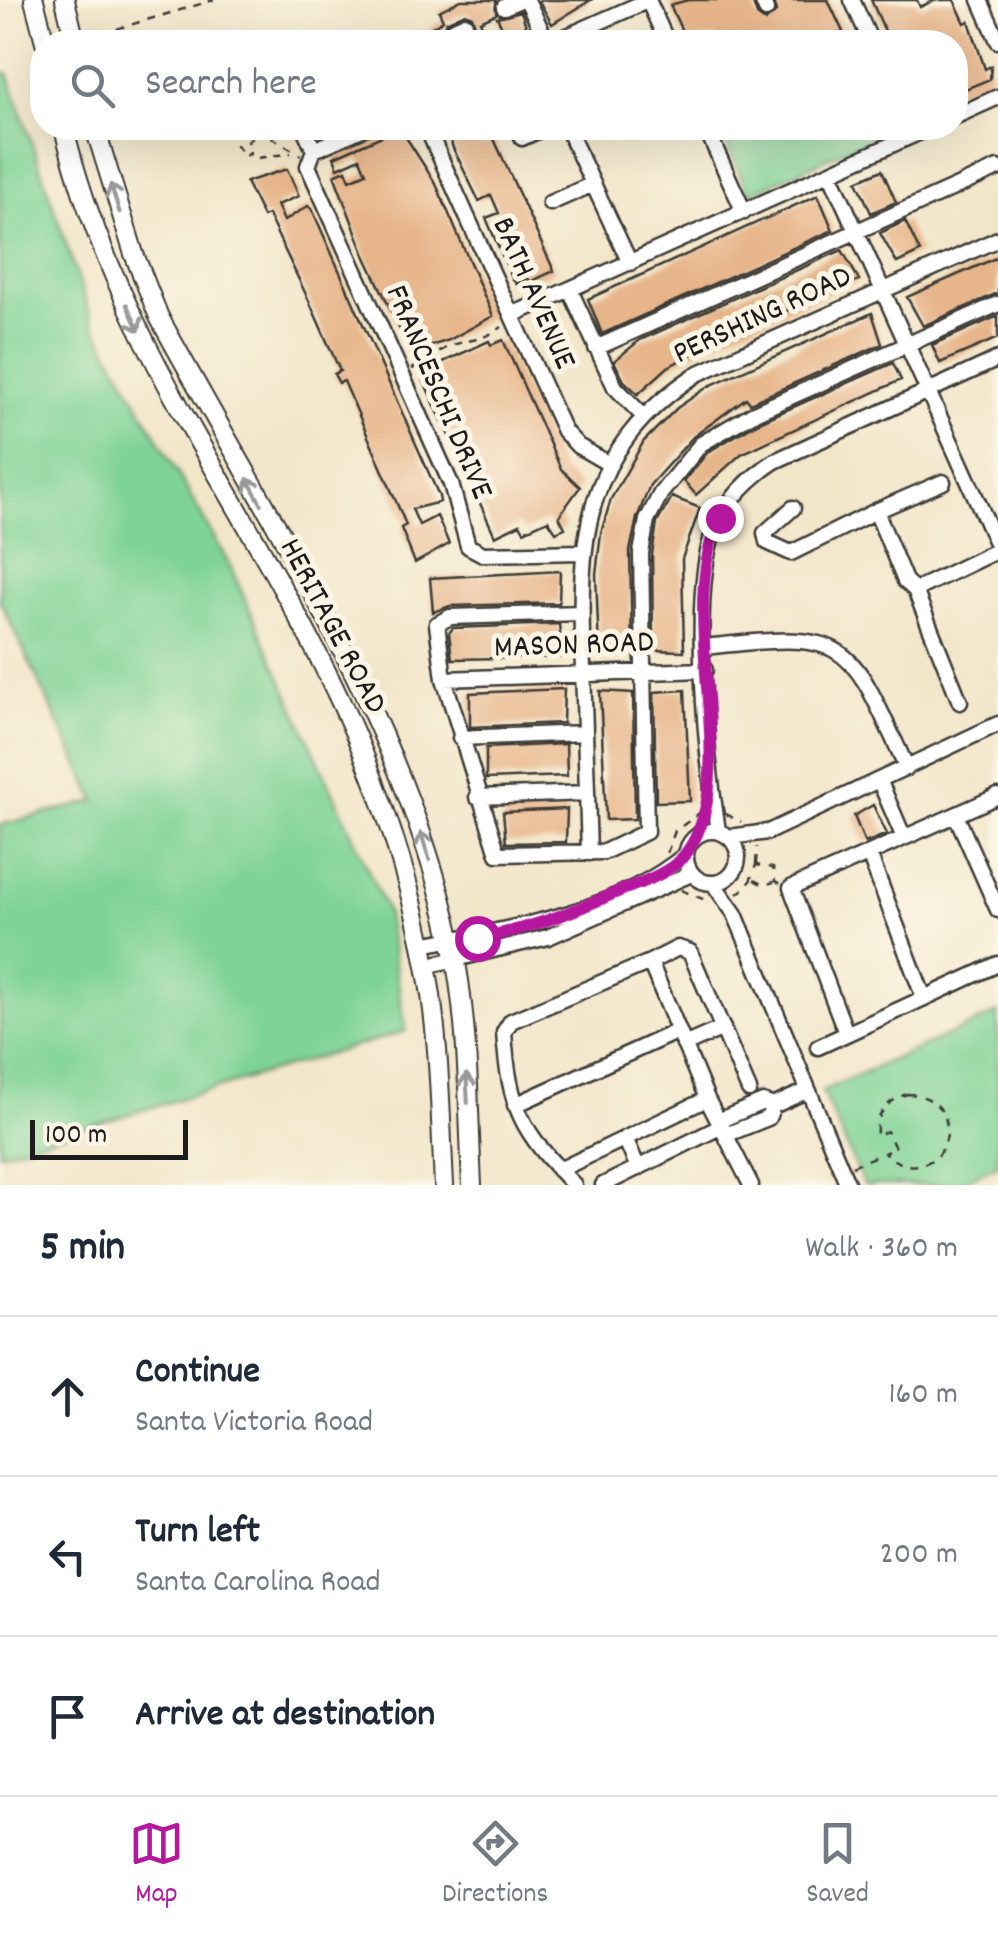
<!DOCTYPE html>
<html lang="en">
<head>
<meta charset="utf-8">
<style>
  :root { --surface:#fff; --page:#f2f2f3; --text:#1f2937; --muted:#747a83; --line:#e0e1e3; --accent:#b5179e }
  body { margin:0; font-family:Dekko,sans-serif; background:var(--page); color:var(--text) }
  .scale { position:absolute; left:30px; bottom:25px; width:158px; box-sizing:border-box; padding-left:10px; border:5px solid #1c1c1c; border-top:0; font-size:28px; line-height:35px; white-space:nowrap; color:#1c1c1c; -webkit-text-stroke:8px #fcf5e5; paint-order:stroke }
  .stop { position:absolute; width:30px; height:30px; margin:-22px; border:8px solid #b5179e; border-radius:50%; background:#fff }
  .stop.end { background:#b5179e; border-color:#fff; box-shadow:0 2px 10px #0008 }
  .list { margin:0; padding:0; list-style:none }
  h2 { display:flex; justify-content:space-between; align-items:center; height:130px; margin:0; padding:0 40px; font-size:42px }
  h2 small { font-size:32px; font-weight:400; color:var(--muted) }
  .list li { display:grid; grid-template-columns:65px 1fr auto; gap:30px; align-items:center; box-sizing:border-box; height:160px; padding:0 40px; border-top:2px solid var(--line) }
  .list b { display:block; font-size:38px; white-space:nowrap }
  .list p { margin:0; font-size:32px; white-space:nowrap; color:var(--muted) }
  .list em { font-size:32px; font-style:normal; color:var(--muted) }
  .icon { flex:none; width:55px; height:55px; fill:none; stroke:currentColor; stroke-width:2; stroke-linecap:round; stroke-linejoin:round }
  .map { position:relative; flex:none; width:998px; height:1185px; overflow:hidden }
  .search { position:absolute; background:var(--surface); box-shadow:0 10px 40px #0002; left:30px; right:30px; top:30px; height:110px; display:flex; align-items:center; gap:25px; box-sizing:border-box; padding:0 35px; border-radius:40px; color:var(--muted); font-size:38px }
  .sheet { height:610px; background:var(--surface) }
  nav { display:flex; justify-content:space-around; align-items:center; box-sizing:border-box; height:140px; border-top:2px solid var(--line); background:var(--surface); font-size:28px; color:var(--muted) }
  nav a { display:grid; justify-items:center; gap:5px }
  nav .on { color:var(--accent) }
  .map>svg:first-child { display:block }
</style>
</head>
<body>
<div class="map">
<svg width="998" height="1185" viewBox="0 0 998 1185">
  <rect width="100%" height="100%" fill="#fcf5e5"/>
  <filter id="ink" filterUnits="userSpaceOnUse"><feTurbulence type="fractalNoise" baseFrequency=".01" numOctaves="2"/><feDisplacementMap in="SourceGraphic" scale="20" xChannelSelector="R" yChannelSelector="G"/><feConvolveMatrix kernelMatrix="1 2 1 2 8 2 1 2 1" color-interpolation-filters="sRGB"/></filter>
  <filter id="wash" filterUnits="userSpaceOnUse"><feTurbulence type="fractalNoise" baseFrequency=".0048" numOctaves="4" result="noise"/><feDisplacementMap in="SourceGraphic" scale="40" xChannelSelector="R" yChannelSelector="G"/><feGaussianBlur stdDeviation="2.25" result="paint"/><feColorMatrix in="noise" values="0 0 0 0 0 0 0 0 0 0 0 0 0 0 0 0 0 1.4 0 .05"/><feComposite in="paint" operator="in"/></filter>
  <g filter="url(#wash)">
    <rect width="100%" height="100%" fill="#f2e6c9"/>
    <path fill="#7fd396" stroke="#4e7859" stroke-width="2.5" d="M 0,73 L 8,73 L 93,323 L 230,566 L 386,909 L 406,1031 L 0,1153 L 0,825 L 96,801 L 0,601 Z
      M 719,128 L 892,128 L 892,129 L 749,194 Z
      M 998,1013 L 998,1165 L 954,1185 L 864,1185 L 822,1091 Z"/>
    <g id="blocks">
      <path fill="#e7b58a" d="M 461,0 L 496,0 L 496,14 L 480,21 L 488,38 L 504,31 L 497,17 L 521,11 L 529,35 L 506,42 L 462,42 L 475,26 L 472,16 L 465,13 L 446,22 L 439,39 L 408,42 L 443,20 L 439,11 Z
        M 591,0 L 552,24 L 539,1 L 540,0 Z
        M 688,0 L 752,0 L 757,15 L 765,21 L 776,12 L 773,0 L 828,0 L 843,32 L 802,42 L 720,42 L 715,37 L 687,42 L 670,5 Z
        M 871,0 L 917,0 L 920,7 L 935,0 L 954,0 L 965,23 L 969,21 L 985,69 L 991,66 L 990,79 L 956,93 L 956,42 L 890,42 Z
        M 400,128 L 436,184 L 493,316 L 449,340 L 411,353 L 364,253 L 334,175 L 346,170 L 350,180 L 366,173 L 360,158 L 338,168 L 334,157 Z
        M 461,128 L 489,128 L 554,271 L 530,282 L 528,278 L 516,284 L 512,278 L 486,218 L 499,213 L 491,195 L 479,201 L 453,148 L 449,135 Z
        M 287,169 L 299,196 L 277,205 L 284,221 L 308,206 L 312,209 L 439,496 L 440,502 L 412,509 L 419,525 L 437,516 L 449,544 L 415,563 L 401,528 L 406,525 L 401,513 L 344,381 L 339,383 L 334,374 L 340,371 L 310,303 L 268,215 L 263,217 L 246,182 Z
        M 882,170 L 896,202 L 871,213 L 857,181 Z
        M 818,195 L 833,230 L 602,334 L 588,299 Z
        M 905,221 L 920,252 L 897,263 L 880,233 Z
        M 842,250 L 859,280 L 720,339 L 668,367 L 638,394 L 624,381 L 614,361 L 640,340 Z
        M 998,257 L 998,293 L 923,326 L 907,297 Z
        M 872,313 L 882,344 L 750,403 L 746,398 L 693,437 L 650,485 L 637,518 L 630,551 L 632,650 L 599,652 L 596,574 L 601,533 L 611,499 L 644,441 L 677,408 L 709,386 Z
        M 998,316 L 998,338 L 940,363 L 932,345 Z
        M 503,340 L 561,469 L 580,487 L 559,516 L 565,528 L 556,532 L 548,520 L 524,531 L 520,524 L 495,536 L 422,377 L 434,371 L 432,367 L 489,341 L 491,345 Z
        M 893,363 L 901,380 L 741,454 L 696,495 L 684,481 L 708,452 L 757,423 Z
        M 672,497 L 700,508 L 682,559 L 684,651 L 653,650 L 652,554 L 657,523 Z
        M 560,571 L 559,603 L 450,606 L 433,612 L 430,578 Z
        M 559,624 L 563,657 L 452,659 L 449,633 L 453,628 Z
        M 564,689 L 563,723 L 470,727 L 470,693 Z
        M 685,690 L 690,801 L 656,802 L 654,692 Z
        M 600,691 L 633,693 L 635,819 L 606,820 Z
        M 566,744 L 567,776 L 486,779 L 486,748 Z
        M 873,805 L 887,834 L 865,843 L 854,816 Z
        M 567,809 L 566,842 L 506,843 L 503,812 Z"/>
    </g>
  </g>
  <g filter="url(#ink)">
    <use href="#blocks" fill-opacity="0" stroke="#3c3a36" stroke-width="2.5"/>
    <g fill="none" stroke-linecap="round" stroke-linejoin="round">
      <defs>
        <path id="minor" d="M 527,0 L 547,42
          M 648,0 L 667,42
          M 762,0 L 766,10
          M 852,0 L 871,42
          M 980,0 L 998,41
          M 504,7 L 520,0
          M 451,42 L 454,29 L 465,24
          M 554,42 L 649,0
          M 956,116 L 998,97
          M 304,128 L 314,150
          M 364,128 L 314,150 L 308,166 L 451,484 L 468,546 L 483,554 L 582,552
          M 427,128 L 564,431 L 578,446 L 609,464
          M 567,128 L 630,263
          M 706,128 L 744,212
          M 522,138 L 544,128
          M 830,173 L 998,547
          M 550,203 L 593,184
          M 570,290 L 615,387 L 644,417
          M 512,315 L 929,128
          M 596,348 L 998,168
          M 943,482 L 876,511 L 905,581 L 915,590 L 960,702
          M 793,508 L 765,533 L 767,542 L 791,553 L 876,511
          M 915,590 L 998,550
          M 581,613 L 450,617 L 437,624 L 444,679 L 498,854 L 604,852 L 646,832 L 641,553 L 647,520 L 661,493 L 701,444 L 752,414 L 998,304
          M 705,647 C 853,630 847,639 907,768
          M 444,679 L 705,670
          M 460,738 L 585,733
          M 880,782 L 904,838
          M 477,797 L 587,793
          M 956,815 L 998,910
          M686 857a26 26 0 1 1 52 0a26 26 0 1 1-52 0Z
          M 718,831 C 707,763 689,589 715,528 C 728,499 749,478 775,461 L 998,359
          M 729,837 L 768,832 L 998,724
          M 589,853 C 587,792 585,730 583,669 C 578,542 580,451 697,374 L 998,239
          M 869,854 L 924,998
          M 713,883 L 735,914 L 848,1185
          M 421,945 C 508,929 614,914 685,855
          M 650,962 L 678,948 L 690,952 L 749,1090
          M 426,966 L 548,937 L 691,874
          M 846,1033 L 791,888 L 998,796
          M 684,1045 L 723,1028
          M 818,1047 L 998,964
          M 515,1105 L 678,1031
          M 773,1106 L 806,1091
          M 718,1121 L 763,1102 L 773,1106 L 768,1118 L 728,1134
          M 625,1138 L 638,1168
          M 559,1170 L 707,1099
          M 574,1185 C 521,1131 509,1108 504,1032 L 511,1021 L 650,962 L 707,1099 L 751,1185
          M 603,1185 L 722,1126"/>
        <path id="major" d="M 34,0 L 45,42
          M 65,0 L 75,42
          M 64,128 C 118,355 273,535 361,748 C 389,817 413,893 426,966 C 440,1037 440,1112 444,1185
          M 95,128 L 134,254 L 159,317 C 268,519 402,716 452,942 C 469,1020 468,1105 472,1185"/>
      </defs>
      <use href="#minor" stroke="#3c3a36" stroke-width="19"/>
      <use href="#major" stroke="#3c3a36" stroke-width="22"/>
      <path stroke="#3c3a36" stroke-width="2.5" stroke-dasharray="8 8" stroke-linecap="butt" d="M 108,32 L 124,42
        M 86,38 L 214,0
        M 180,42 L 188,42
        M 202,128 L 206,134 L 212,128
        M 237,128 L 236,145 L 244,156 L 250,154 L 248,141 L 259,130 L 301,155
        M 258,158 L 291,153
        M 412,369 C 426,364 435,353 448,347 C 470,338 481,342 502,327
        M 726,814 L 741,822
        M 667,853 L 675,831 L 701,812
        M 756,864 L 757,847
        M 754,880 L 764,885 L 774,882
        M 681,890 L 710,902
        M 737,894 L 749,884 L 756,865 L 773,868 L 775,881 L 781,884
        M 907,1094 C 942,1094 959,1127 938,1156 C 919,1170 902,1168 884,1153 L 895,1148 L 887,1131 L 877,1136 C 875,1114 887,1101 907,1094 Z
        M 852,1166 L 881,1154"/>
      <use href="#minor" stroke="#fff" stroke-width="14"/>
      <use href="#major" stroke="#fff" stroke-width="18"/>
    </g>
    <defs><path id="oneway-shaft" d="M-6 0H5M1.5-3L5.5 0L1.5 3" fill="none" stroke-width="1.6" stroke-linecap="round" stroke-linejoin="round" transform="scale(2.5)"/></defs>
    <g stroke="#999">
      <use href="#oneway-shaft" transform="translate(115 198) rotate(-108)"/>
      <use href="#oneway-shaft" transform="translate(133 318) rotate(65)"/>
      <use href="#oneway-shaft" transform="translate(254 491) rotate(-119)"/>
      <use href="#oneway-shaft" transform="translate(425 846) rotate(-108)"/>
      <use href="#oneway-shaft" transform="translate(467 1088) rotate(-93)"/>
    </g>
  </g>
  <g fill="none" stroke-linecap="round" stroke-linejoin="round" filter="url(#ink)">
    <path stroke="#b5179e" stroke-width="12" d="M 477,938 C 525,931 570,913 615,893 C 636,884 667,875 682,858 C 748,782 672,616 720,518"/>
  </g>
  <g text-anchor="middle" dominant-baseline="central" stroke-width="10" stroke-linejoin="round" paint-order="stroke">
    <g font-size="32" fill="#1c1c1c" stroke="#fcf5e5">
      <text transform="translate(532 294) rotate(66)">BATH AVENUE</text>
      <text transform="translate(763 317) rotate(-25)">PERSHING ROAD</text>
      <text transform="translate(437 393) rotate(67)">FRANCESCHI DRIVE</text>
      <text transform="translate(331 627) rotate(62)">HERITAGE ROAD</text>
      <text transform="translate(574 647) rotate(-2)">MASON ROAD</text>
    </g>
  </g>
</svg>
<div class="scale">100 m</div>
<div class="stop" style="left:477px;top:938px"></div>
<div class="stop end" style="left:720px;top:518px"></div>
<div class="search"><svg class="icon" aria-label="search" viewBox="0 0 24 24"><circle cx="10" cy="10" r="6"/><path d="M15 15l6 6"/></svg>Search here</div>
</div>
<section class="sheet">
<h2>5 min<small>Walk · 360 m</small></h2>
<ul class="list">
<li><svg class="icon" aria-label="ahead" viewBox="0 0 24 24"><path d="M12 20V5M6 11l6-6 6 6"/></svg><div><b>Continue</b><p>Santa Victoria Road</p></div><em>160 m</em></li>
<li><svg class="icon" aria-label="left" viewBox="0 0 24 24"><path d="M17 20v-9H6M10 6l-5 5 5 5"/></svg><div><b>Turn left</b><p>Santa Carolina Road</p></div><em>200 m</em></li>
<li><svg class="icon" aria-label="arrive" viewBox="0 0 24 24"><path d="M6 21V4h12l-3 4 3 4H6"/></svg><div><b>Arrive at destination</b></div></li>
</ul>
</section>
<nav>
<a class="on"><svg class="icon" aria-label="map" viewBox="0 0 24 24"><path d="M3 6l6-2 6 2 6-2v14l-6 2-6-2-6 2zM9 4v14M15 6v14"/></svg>Map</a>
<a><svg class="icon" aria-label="directions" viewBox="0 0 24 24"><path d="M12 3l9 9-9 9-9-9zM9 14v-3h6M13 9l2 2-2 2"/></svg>Directions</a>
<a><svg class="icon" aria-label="saved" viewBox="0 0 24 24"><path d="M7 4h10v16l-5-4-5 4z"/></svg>Saved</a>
</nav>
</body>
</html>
